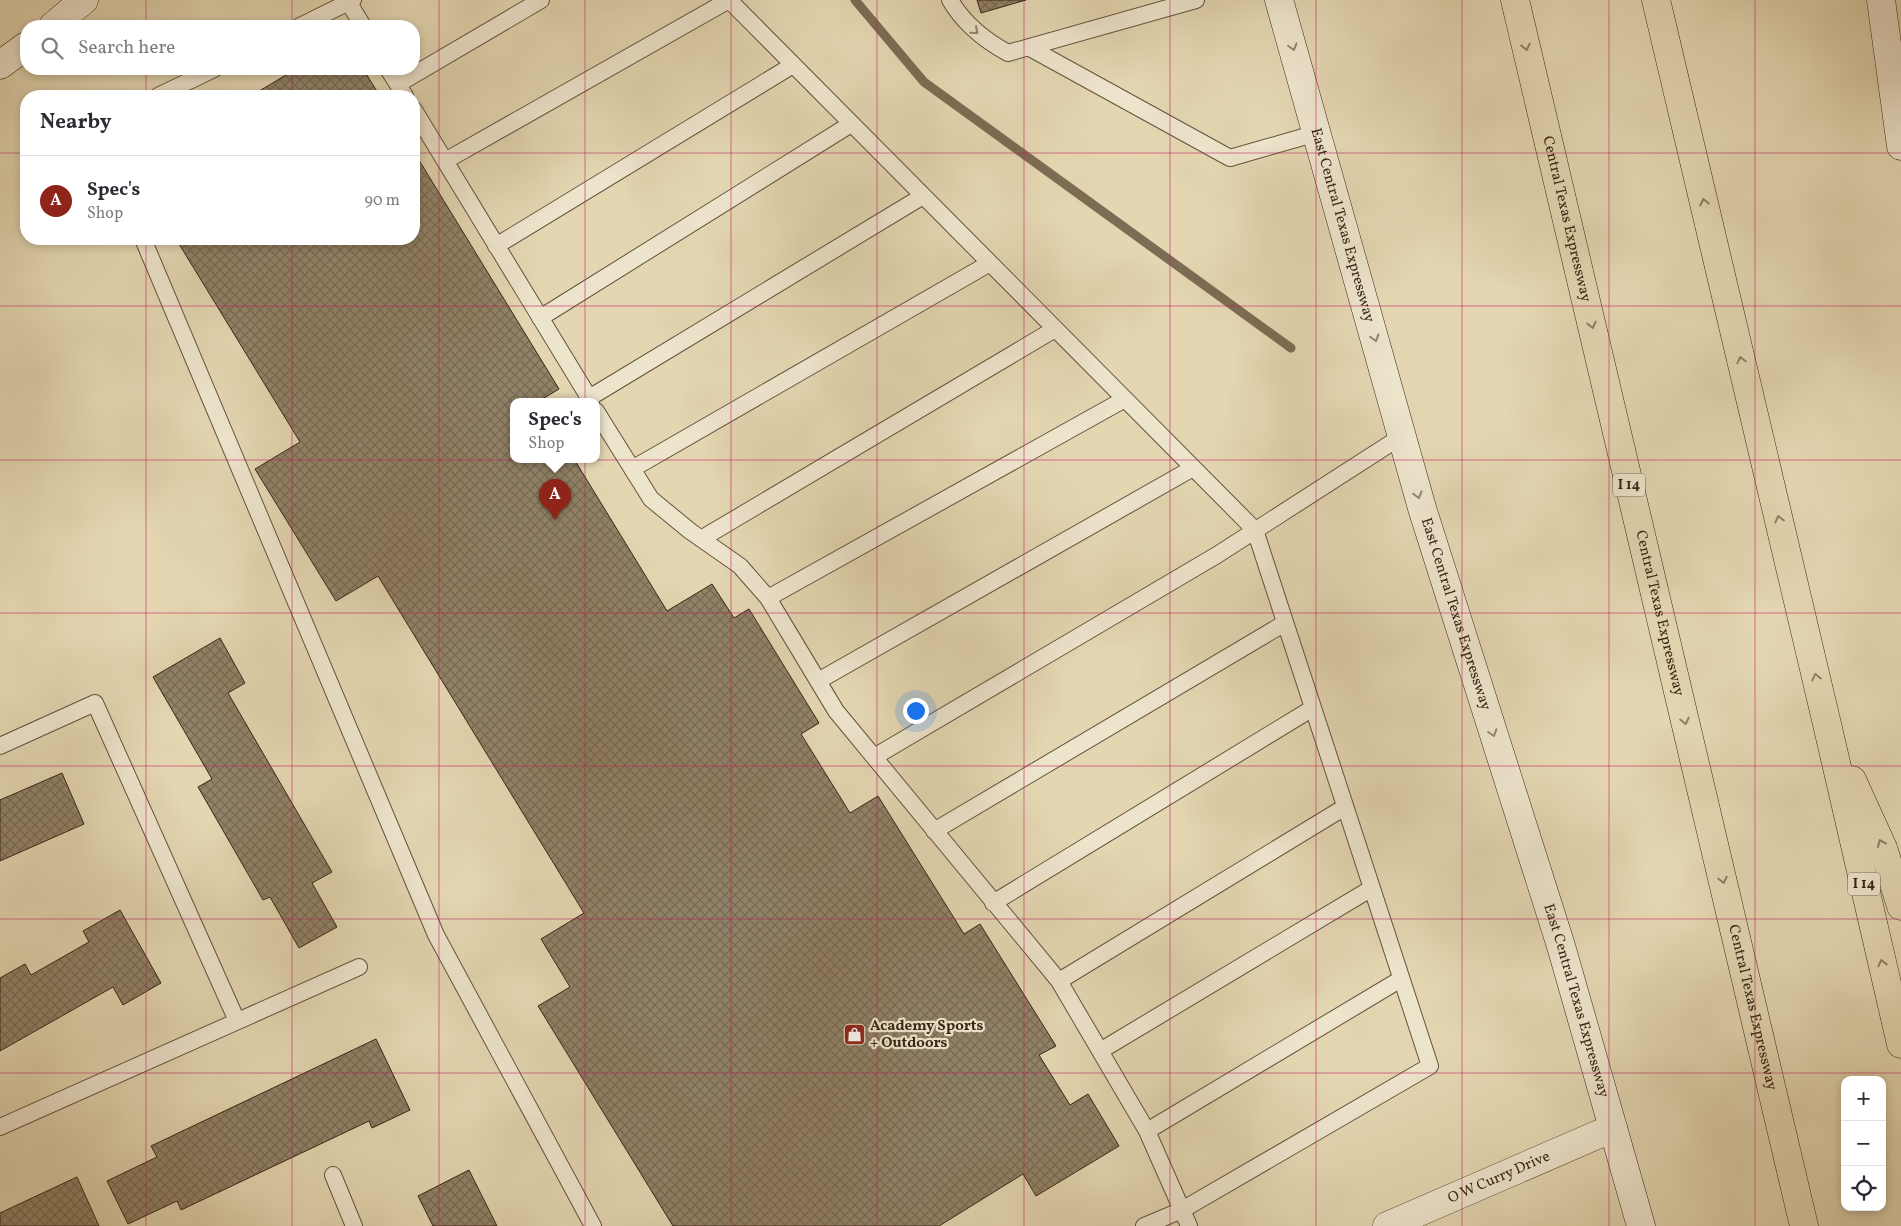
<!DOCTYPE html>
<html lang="en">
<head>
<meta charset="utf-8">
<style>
  :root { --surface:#fff; --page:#f2f2f3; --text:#2b2b33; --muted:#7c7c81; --line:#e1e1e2; --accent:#8f2418 }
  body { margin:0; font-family:Vollkorn,serif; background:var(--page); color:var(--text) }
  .controls { position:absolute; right:15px; bottom:15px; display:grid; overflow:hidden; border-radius:10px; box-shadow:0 2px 8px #0003 }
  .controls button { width:45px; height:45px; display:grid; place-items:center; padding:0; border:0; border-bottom:1px solid var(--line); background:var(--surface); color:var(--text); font:25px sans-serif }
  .you { position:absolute; left:915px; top:710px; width:18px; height:18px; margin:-12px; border:4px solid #fff; border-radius:50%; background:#1a73e8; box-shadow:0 0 0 8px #1a73e833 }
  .badge { display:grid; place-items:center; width:32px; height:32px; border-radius:50%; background:var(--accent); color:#fff; font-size:16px; font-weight:700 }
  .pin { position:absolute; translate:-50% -41px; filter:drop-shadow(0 1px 2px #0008) }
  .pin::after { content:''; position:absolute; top:26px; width:18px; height:15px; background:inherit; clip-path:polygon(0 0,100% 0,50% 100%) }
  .popup { position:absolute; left:510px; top:398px; width:90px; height:65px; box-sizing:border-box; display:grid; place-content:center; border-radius:10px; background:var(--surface); filter:drop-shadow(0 1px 4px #0005); font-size:16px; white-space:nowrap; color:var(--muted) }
  .popup b { font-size:19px; color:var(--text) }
  .popup::after { content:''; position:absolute; left:50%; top:100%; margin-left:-10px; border:10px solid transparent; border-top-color:var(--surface) }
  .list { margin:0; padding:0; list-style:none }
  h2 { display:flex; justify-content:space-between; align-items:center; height:65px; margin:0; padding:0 20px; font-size:21px }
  h2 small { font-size:16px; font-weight:400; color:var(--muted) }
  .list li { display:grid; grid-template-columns:32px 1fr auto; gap:15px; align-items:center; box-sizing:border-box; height:90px; padding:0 20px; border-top:1px solid var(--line) }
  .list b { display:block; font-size:19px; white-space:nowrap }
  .list p { margin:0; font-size:16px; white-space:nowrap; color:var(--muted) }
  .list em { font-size:16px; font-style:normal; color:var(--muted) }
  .icon { flex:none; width:28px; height:28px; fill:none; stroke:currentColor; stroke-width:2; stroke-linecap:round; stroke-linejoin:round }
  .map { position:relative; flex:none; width:1901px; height:1226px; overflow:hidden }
  .search { position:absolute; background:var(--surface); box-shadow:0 2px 8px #0003; left:20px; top:20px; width:400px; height:55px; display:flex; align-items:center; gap:12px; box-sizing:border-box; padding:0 18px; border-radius:20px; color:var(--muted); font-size:19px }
  .panel { position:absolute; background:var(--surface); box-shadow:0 2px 8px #0003; left:20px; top:90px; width:400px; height:155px; border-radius:20px }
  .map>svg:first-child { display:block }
</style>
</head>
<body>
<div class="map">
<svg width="1901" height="1226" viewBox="0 0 1901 1226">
  <defs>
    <pattern id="building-cross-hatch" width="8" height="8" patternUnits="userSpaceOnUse" patternTransform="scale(1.25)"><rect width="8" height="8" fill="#918267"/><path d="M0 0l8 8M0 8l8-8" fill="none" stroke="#776a54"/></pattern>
  </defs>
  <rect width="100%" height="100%" fill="#e3d6b1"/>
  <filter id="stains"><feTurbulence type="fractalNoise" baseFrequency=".004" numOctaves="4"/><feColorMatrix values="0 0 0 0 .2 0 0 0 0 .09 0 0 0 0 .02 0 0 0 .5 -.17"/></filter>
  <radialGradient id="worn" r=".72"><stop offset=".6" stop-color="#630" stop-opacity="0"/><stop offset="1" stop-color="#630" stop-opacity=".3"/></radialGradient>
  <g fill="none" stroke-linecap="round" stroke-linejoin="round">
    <path stroke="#7c6c53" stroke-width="9" d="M 855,0 L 924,82 L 1291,348"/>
  </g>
  <path fill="url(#building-cross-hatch)" stroke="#382616" d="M 977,0 L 1026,0 L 981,13 Z
    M 296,69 L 363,69 L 380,96 L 251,96 Z
    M 414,152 L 559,389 L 539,401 L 514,401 L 514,459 L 574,459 L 667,611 L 712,584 L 734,618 L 749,609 L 819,723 L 801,734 L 850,813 L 878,796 L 964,934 L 980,924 L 1056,1046 L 1039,1055 L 1070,1105 L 1088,1094 L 1119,1146 L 1036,1196 L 1023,1174 L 939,1226 L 673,1226 L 538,1006 L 570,987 L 541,939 L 584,913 L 378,576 L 336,601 L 255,469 L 300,442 L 176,239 L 414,239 Z
    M 220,638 L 245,683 L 228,693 L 332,872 L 312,883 L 337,927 L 299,948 L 270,897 L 263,900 L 198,787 L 212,779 L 153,677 Z
    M 62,773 L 84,824 L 0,861 L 0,800 Z
    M 120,910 L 161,983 L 123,1005 L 113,987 L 0,1051 L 0,978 L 25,964 L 31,975 L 89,942 L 83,931 Z
    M 376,1039 L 410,1110 L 372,1128 L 369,1121 L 181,1210 L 177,1201 L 128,1224 L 107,1181 L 157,1157 L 151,1146 Z
    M 469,1170 L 497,1226 L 433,1226 L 418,1196 Z
    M 77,1177 L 99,1226 L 0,1226 L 0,1213 Z"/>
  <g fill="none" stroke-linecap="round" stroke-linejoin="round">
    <defs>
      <path id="service" d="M 347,0 L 363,26
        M 729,0 L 1255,530 L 1430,1066 L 1182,1210 L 1144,1226
        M 950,0 C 964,24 984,40 1008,53 L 1196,0
        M 300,26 L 353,0
        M 1030,48 L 1230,158 L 1317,133
        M 388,69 L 405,96
        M 398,84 L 541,0
        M 158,96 L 214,69
        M 414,110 L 591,401
        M 445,161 L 729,0
        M 143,239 L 436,935 L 593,1226
        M 496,246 L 793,65
        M 540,318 L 851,124
        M 589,398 L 923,196
        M 596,411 L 651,499 L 690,531 L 740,566 L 768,598 L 836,711 L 1059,981 L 1147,1131 L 1189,1226
        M 632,469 L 990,263
        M 701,539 L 1055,329
        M 768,598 L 1125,399
        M 818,681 L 1193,468
        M 0,746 L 95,703 L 237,1021
        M 874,757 L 1217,555 L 1402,436
        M 934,831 L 1285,623
        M 993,903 L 1313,708
        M 1059,981 L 1345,807
        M 1100,1051 L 1372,888
        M 0,1127 L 359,967
        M 1147,1131 L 1401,979
        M 333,1175 L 354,1226"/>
      <g id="minor">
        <path id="s1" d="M 1387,1226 L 1613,1128"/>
      </g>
      <g id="secondary">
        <path id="s2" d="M 1279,0 L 1422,508 L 1561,946 L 1641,1226"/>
        <path d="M 1881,0 L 1901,146"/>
        <path d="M 53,26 L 84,0"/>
        <path d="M 0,65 L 26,46"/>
      </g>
      <g id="motorway">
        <path id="s3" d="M 1515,0 L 1804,1226"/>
        <path d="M 1656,0 L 1827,724 L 1901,1044"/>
        <path d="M 1852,780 L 1883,848 L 1901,906"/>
      </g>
    </defs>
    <use href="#service" stroke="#63523d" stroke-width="18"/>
    <use href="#minor" stroke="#63523d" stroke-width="29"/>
    <use href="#secondary" stroke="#382616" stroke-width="29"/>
    <use href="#motorway" stroke="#382616" stroke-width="29"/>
    <use href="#service" stroke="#ede4cc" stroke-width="16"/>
    <use href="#minor" stroke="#ede4cc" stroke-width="28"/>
    <use href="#secondary" stroke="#ede4cc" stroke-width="28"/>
    <use href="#motorway" stroke="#e3d6b1" stroke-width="28"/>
  </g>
  <defs><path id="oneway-chevron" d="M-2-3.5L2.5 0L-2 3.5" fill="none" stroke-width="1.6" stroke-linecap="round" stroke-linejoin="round" transform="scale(1.25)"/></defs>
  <g stroke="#928571">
    <use href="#oneway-chevron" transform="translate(975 31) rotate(41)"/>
    <use href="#oneway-chevron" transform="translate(1293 47) rotate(74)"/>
    <use href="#oneway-chevron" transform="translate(1375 338) rotate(74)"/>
    <use href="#oneway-chevron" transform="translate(1418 495) rotate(75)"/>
    <use href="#oneway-chevron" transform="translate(1493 733) rotate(72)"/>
  </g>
  <g stroke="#8e7e64">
    <use href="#oneway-chevron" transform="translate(1526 47) rotate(77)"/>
    <use href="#oneway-chevron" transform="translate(1704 202) rotate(-103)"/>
    <use href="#oneway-chevron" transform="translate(1592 325) rotate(77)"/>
    <use href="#oneway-chevron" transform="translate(1741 360) rotate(-103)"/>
    <use href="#oneway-chevron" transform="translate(1779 519) rotate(-103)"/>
    <use href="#oneway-chevron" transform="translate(1816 677) rotate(-103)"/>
    <use href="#oneway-chevron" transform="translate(1685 721) rotate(77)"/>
    <use href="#oneway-chevron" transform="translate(1881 843) rotate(-113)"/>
    <use href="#oneway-chevron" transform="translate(1723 880) rotate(77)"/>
    <use href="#oneway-chevron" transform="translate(1882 963) rotate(-103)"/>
  </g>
  <path fill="none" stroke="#c2185b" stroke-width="1" stroke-opacity="0.55" d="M 146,0 L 146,26M 292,0 L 292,26M 439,0 L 439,1226M 585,0 L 585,1226M 731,0 L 731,1226M 877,0 L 877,1226M 1024,0 L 1024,1226M 1170,0 L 1170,1226M 1316,0 L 1316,1226M 1462,0 L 1462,1226M 1609,0 L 1609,1226M 1755,0 L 1755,1226M 146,69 L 146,96M 292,69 L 292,96M 0,153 L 26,153M 414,153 L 1901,153M 146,239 L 146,1226M 292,239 L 292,1226M 0,306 L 1901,306M 0,460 L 1901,460M 0,613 L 1901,613M 0,766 L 1901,766M 0,919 L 1901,919M 0,1073 L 1901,1073"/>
  <defs>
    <symbol id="shop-square" viewBox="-11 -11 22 22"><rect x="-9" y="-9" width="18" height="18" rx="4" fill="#8f2418" stroke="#ede4cc"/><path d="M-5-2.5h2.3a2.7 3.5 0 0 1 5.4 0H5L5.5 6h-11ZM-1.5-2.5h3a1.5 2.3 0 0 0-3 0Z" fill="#fff"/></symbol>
  </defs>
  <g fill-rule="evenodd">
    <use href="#shop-square" x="842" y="1022" width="25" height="25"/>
  </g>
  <g text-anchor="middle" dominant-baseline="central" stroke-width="4.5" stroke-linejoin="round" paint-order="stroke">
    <g fill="#ede4cc" stroke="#6e5f4d" stroke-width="1">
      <rect x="1613" y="473.5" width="32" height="23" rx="4"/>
      <rect x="1848" y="872.5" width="32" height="23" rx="4"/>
    </g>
    <g font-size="14" font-weight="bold" fill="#382616">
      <text x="1629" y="485">I 14</text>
      <text x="1864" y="884">I 14</text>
    </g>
    <g font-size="15" fill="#382616" stroke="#ede4cc">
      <text stroke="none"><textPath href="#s3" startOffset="225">Central Texas Expressway</textPath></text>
      <text stroke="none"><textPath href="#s2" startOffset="234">East Central Texas Expressway</textPath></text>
      <text stroke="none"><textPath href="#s3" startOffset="630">Central Texas Expressway</textPath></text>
      <text stroke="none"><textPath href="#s2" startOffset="639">East Central Texas Expressway</textPath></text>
      <text stroke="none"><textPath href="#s2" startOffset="1044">East Central Texas Expressway</textPath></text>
      <text stroke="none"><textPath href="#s3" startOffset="1035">Central Texas Expressway</textPath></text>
      <text stroke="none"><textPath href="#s1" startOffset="122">O W Curry Drive</textPath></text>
    </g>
    <g font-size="15" font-weight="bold" fill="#382616" stroke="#ede4cc" text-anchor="start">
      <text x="870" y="1026">Academy Sports<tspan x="870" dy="17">+ Outdoors</tspan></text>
    </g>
  </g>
  <rect width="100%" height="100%" filter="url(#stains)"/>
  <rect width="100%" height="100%" fill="url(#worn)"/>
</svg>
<div class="controls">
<button>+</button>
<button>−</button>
<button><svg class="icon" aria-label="locate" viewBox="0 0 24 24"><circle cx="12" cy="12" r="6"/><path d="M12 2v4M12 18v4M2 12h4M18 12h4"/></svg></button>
</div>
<div class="you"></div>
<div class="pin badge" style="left:555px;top:520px">A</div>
<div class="popup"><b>Spec's</b>Shop</div>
<div class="search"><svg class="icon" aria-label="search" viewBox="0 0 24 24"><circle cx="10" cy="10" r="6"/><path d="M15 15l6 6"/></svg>Search here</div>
<section class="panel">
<h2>Nearby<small></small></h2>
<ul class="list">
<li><span class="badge">A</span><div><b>Spec's</b><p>Shop</p></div><em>90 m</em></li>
</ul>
</section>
</div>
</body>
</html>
